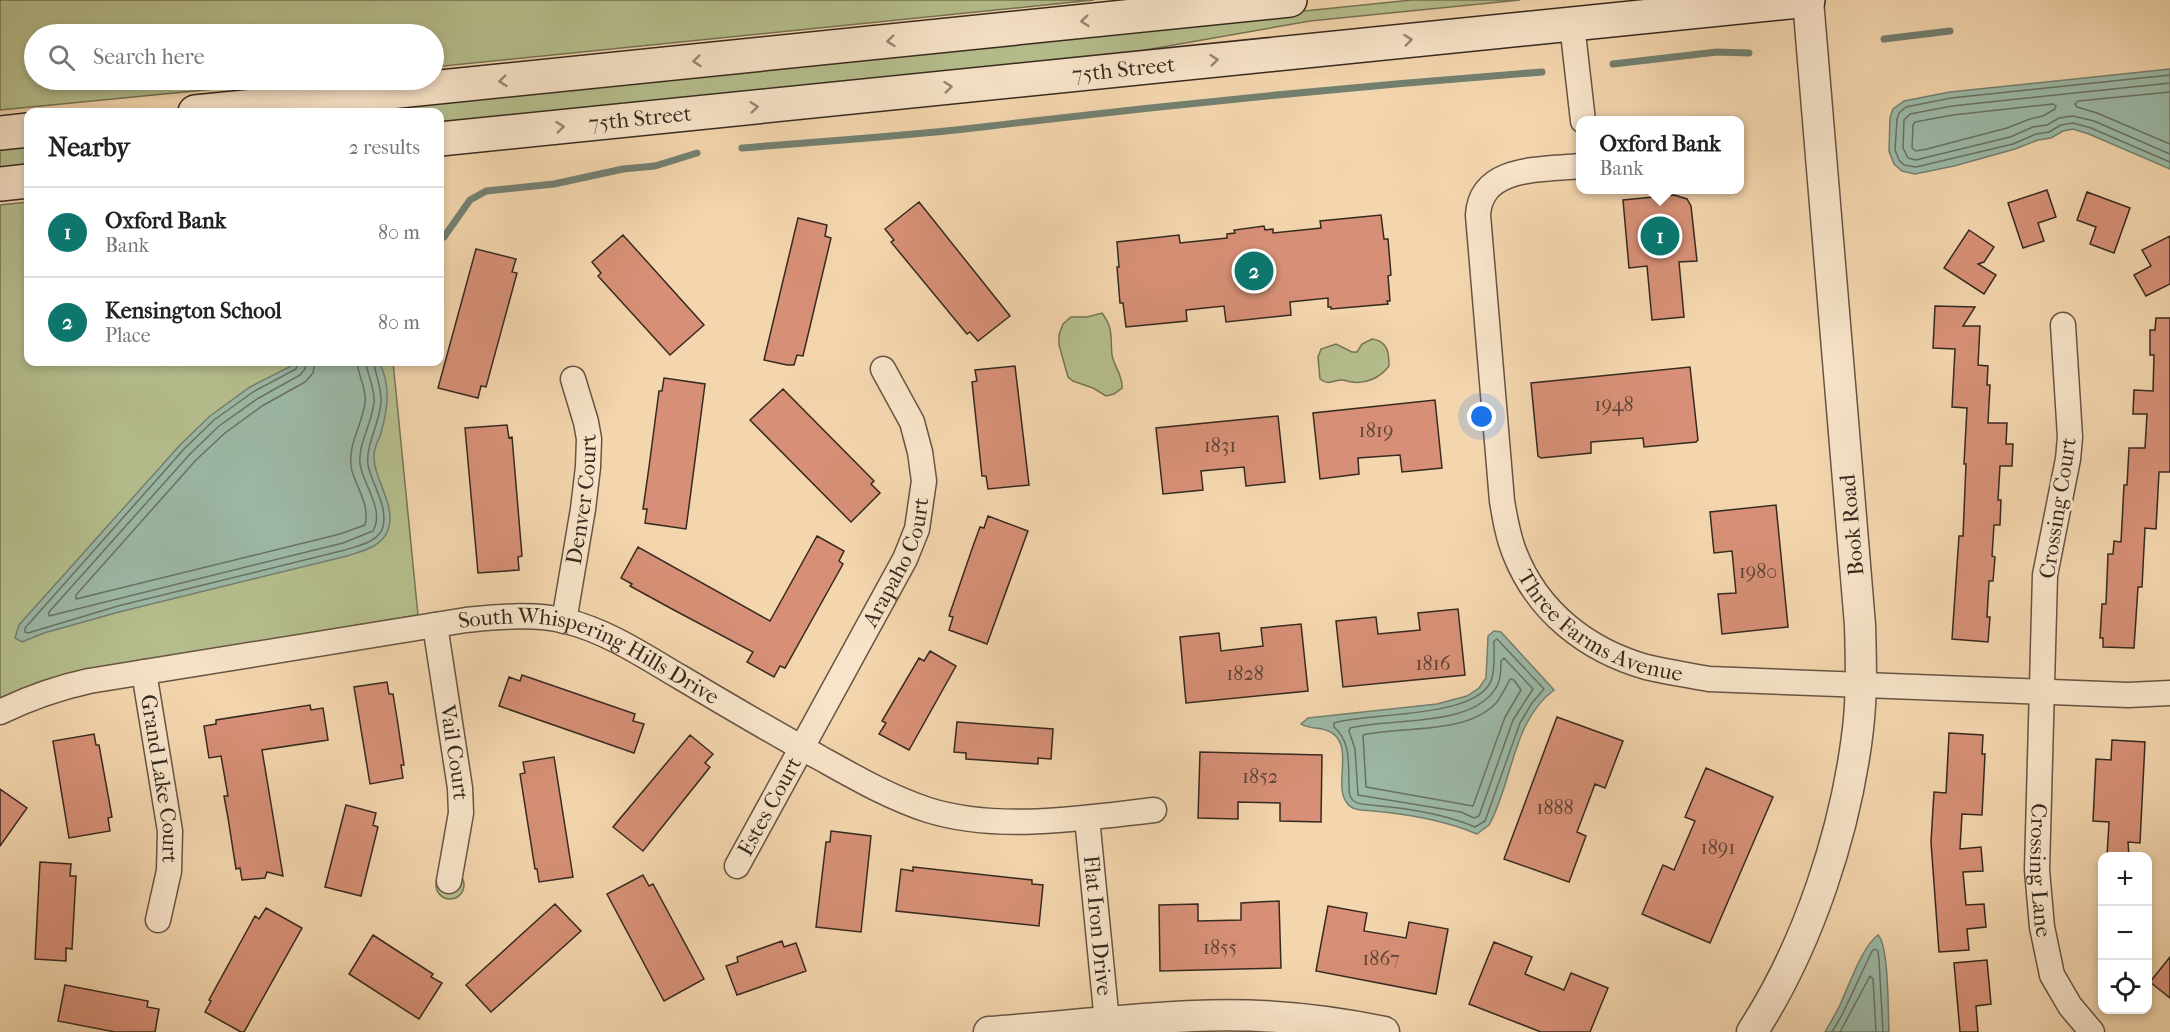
<!DOCTYPE html>
<html lang="en">
<head>
<meta charset="utf-8">
<style>
  :root { --surface:#fff; --page:#f6f6f6; --text:#222; --muted:#767676; --line:#e0e0e0; --accent:#0f766e }
  body { margin:0; font-family:"IM FELL French Canon",serif; background:var(--page); color:var(--text) }
  .controls { position:absolute; right:18px; bottom:18px; display:grid; overflow:hidden; border-radius:12px; box-shadow:0 3px 9px #0003 }
  .controls button { width:54px; height:54px; display:grid; place-items:center; padding:0; border:0; border-bottom:2px solid var(--line); background:var(--surface); color:var(--text); font:30px sans-serif }
  .you { position:absolute; left:1482px; top:417px; width:21px; height:21px; margin:-15px; border:4px solid #fff; border-radius:50%; background:#1a73e8; box-shadow:0 0 0 9px #1a73e833 }
  .badge { display:grid; place-items:center; width:39px; height:39px; border-radius:50%; background:var(--accent); color:#fff; font-size:20px; font-weight:700 }
  .pin { position:absolute; translate:-50% -50%; border:3px solid #fff; box-shadow:0 2px 6px #0006 }
  .popup { position:absolute; left:1576px; top:116px; width:168px; height:78px; box-sizing:border-box; display:grid; place-content:center; border-radius:12px; background:var(--surface); filter:drop-shadow(0 2px 4px #0005); font-size:20px; white-space:nowrap; color:var(--muted) }
  .popup b { font-size:22px; color:var(--text) }
  .popup::after { content:''; position:absolute; left:50%; top:100%; margin-left:-12px; border:12px solid transparent; border-top-color:var(--surface) }
  .list { margin:0; padding:0; list-style:none }
  h2 { display:flex; justify-content:space-between; align-items:center; height:78px; margin:0; padding:0 24px; font-size:26px }
  h2 small { font-size:20px; font-weight:400; color:var(--muted) }
  .list li { display:grid; grid-template-columns:39px 1fr auto; gap:18px; align-items:center; box-sizing:border-box; height:90px; padding:0 24px; border-top:2px solid var(--line) }
  .list b { display:block; font-size:22px; white-space:nowrap }
  .list p { margin:0; font-size:20px; white-space:nowrap; color:var(--muted) }
  .list em { font-size:20px; font-style:normal; color:var(--muted) }
  .icon { flex:none; width:33px; height:33px; fill:none; stroke:currentColor; stroke-width:2; stroke-linecap:round; stroke-linejoin:round }
  .map { position:relative; flex:none; width:2170px; height:1032px; overflow:hidden }
  .search { position:absolute; background:var(--surface); box-shadow:0 3px 9px #0003; left:24px; top:24px; width:420px; height:66px; display:flex; align-items:center; gap:15px; box-sizing:border-box; padding:0 21px; border-radius:33px; color:var(--muted); font-size:22px }
  .panel { position:absolute; background:var(--surface); box-shadow:0 3px 9px #0003; left:24px; top:108px; width:420px; height:258px; border-radius:12px }
  .map>svg:first-child { display:block }
</style>
</head>
<body>
<div class="map">
<svg width="2170" height="1032" viewBox="0 0 2170 1032">
  <rect width="100%" height="100%" fill="#f4d6ae"/>
  <filter id="stains"><feTurbulence type="fractalNoise" baseFrequency=".00333" numOctaves="4"/><feColorMatrix values="0 0 0 0 .2 0 0 0 0 .09 0 0 0 0 .02 0 0 0 .5 -.17"/></filter>
  <radialGradient id="worn" r=".72"><stop offset=".6" stop-color="#630" stop-opacity="0"/><stop offset="1" stop-color="#630" stop-opacity=".3"/></radialGradient>
  <path fill="#b6bf8e" stroke="#767456" stroke-width="1.5" d="M 0,0 L 1094,0 L 434,67 L 434,34 L 34,34 L 34,80 L 307,80 L 0,110 Z
    M 1412,0 L 1520,0 L 1310,21 L 1094,59 L 440,127 L 440,112 L 315,112 Z
    M 28,142 L 28,169 L 0,172 L 0,145 Z
    M 28,202 L 28,362 L 393,362 L 418,615 L 80,671 L 40,682 L 0,700 L 0,205 Z
    M 1102,313 C 1114,329 1110,337 1112,355 C 1114,367 1123,375 1122,388 L 1114,394 L 1106,396 L 1093,388 L 1073,381 L 1068,377 L 1059,345 L 1059,335 L 1063,324 L 1071,317 L 1087,317 Z
    M 1372,339 C 1388,341 1389,353 1389,366 C 1380,378 1366,384 1352,382 C 1348,382 1346,380 1342,380 C 1333,380 1329,386 1320,379 L 1318,357 L 1321,349 L 1336,344 L 1352,352 L 1357,352 L 1362,344 Z
    M436 885a14 14 0 1 1 28 0a14 14 0 1 1-28 0Z"/>
  <path fill="#9cb9a7" stroke="#738071" stroke-width="1.5" d="M 2170,69 L 2170,169 L 2089,134 L 2073,129 L 2063,131 L 2051,138 L 2038,140 L 2015,149 L 1954,166 L 1915,174 L 1902,171 L 1894,164 L 1889,151 L 1890,118 L 1893,109 L 1904,101 L 1950,92 Z
    M 299,362 L 379,362 C 391,385 388,408 381,433 C 379,440 374,447 374,455 C 373,480 397,504 388,530 C 382,547 362,551 347,556 L 119,612 L 44,633 L 22,642 L 15,638 L 19,625 L 180,445 L 210,416 L 250,387 Z
    M 1494,631 L 1501,632 L 1554,690 C 1512,721 1513,782 1489,825 L 1477,834 C 1444,820 1408,814 1373,811 C 1364,810 1352,811 1347,803 C 1333,786 1354,747 1332,733 C 1322,726 1310,730 1301,724 L 1308,718 L 1437,704 L 1467,696 L 1479,688 L 1486,678 L 1488,636 Z
    M 1878,935 C 1889,945 1888,1014 1889,1032 L 1825,1032 C 1829,1025 1833,1018 1837,1011 C 1847,992 1861,947 1878,935 Z"/>
  <g fill="none" stroke-linecap="round" stroke-linejoin="round">
    <path stroke="#697263" stroke-width="1.5" d="M 2170,75 L 1951,98 L 1906,107 L 1899,113 L 1897,119 L 1895,150 L 1899,160 L 1904,165 L 1916,167 L 2013,144 L 2036,134 L 2049,132 L 2061,125 L 2073,123 L 2091,128 L 2170,162
      M 2170,83 L 1952,106 L 1910,114 L 1904,120 L 1903,148 L 1908,158 L 1916,160 L 1928,157 L 2010,137 L 2033,127 L 2047,125 L 2059,118 L 2073,116 L 2094,121 L 2170,154
      M 2170,92 L 2078,101 L 2075,104 L 2077,107 L 2097,113 L 2170,144
      M 2053,104 L 2056,106 L 2055,109 L 2043,116 L 2030,119 L 2007,128 L 1927,149 L 1916,151 L 1912,148 L 1913,125 L 1915,122 L 1953,115 Z
      M 298,362 L 296,369 L 253,392 L 214,420 L 184,449 L 25,628 L 25,632 L 28,633 L 118,606 L 345,550 C 357,546 379,542 383,527 C 388,505 372,485 368,465 C 365,446 380,423 381,402 C 382,387 375,375 374,362
      M 306,362 L 305,369 L 300,375 L 257,399 L 219,426 L 190,454 L 49,612 L 49,616 L 343,543 L 373,531 C 385,509 363,485 360,464 C 358,443 372,424 374,402 C 375,387 367,375 366,362
      M 315,362 L 313,373 L 305,382 L 262,406 L 225,433 L 196,460 L 76,595 L 76,599 L 340,534 L 365,525 C 370,506 357,488 352,471 C 346,447 362,426 365,403 C 367,388 358,376 357,362
      M 1497,639 L 1544,689 L 1532,703 L 1520,723 L 1485,821 L 1475,827 C 1443,813 1405,808 1371,805 C 1363,804 1354,805 1350,796 C 1349,792 1349,787 1349,783 C 1348,762 1351,742 1334,727 L 1334,723 C 1369,712 1481,719 1492,678 C 1495,667 1494,653 1494,641 Z
      M 1504,658 L 1533,689 L 1513,720 L 1479,816 L 1474,818 L 1461,812 L 1358,795 L 1355,749 L 1349,731 L 1350,728 C 1391,717 1477,729 1498,684 C 1501,677 1501,668 1501,661 Z
      M 1510,679 L 1514,680 L 1521,690 L 1505,717 L 1473,806 L 1366,787 L 1363,735 C 1402,726 1466,735 1496,703 C 1502,696 1506,687 1510,679 Z
      M 1832,1032 L 1842,1015 L 1872,951 L 1875,949 L 1878,951 L 1879,960 L 1883,1032
      M 1840,1032 L 1870,976 L 1873,979 L 1876,1032"/>
    <path stroke="#738071" stroke-width="7" d="M 1884,39 L 1950,31
      M 1613,64 L 1717,52 L 1749,53
      M 742,148 C 825,141 909,136 991,126 C 1174,104 1358,86 1542,72
      M 444,237 L 470,200 L 486,191 L 554,184 L 623,169 L 655,166 L 697,153"/>
  </g>
  <path fill="#d79077" stroke="#362a1f" stroke-width="1.5" d="M 2047,190 L 2056,217 L 2038,223 L 2044,241 L 2023,248 L 2008,203 Z
    M 2087,192 L 2130,208 L 2114,253 L 2090,244 L 2096,227 L 2077,220 Z
    M 1674,195 L 1687,199 L 1691,206 L 1697,261 L 1679,262 L 1684,317 L 1652,320 L 1647,266 L 1629,268 L 1623,200 Z
    M 919,202 L 1010,316 L 978,341 L 970,332 L 967,334 L 891,242 L 894,240 L 885,229 Z
    M 1381,215 L 1384,239 L 1388,239 L 1391,275 L 1388,276 L 1390,301 L 1387,301 L 1388,304 L 1331,309 L 1331,307 L 1328,307 L 1328,298 L 1290,302 L 1291,315 L 1226,322 L 1224,306 L 1186,310 L 1187,321 L 1126,327 L 1123,303 L 1120,303 L 1117,267 L 1119,267 L 1117,242 L 1179,235 L 1180,243 L 1227,238 L 1227,234 L 1235,233 L 1234,230 L 1264,226 L 1265,230 L 1273,229 L 1273,233 L 1321,228 L 1320,221 Z
    M 798,218 L 827,225 L 825,236 L 831,238 L 803,356 L 797,355 L 794,365 L 787,365 L 764,360 Z
    M 1969,230 L 1994,247 L 1984,262 L 1978,264 L 1996,275 L 1984,294 L 1944,268 Z
    M 623,235 L 704,325 L 670,355 L 598,276 L 601,273 L 592,262 Z
    M 2170,236 L 2170,284 L 2146,296 L 2134,275 L 2151,266 L 2142,250 Z
    M 476,249 L 516,259 L 512,272 L 517,273 L 486,387 L 481,386 L 478,398 L 438,388 Z
    M 1935,306 L 1975,307 L 1963,326 L 1980,326 L 1978,365 L 1988,366 L 1987,385 L 1990,385 L 1988,423 L 2007,423 L 2006,444 L 2013,444 L 2012,466 L 2000,466 L 1998,500 L 2001,500 L 2000,525 L 1994,525 L 1992,556 L 1995,557 L 1993,581 L 1989,581 L 1987,617 L 1990,617 L 1988,642 L 1952,639 L 1959,536 L 1963,536 L 1966,464 L 1964,464 L 1967,408 L 1952,407 L 1955,349 L 1933,348 Z
    M 2156,318 L 2170,318 L 2170,472 L 2159,472 L 2156,529 L 2145,528 L 2142,587 L 2138,587 L 2134,648 L 2103,647 L 2103,638 L 2100,638 L 2102,604 L 2106,604 L 2108,554 L 2113,554 L 2114,541 L 2121,542 L 2124,485 L 2127,485 L 2129,448 L 2145,448 L 2147,414 L 2133,414 L 2134,390 L 2153,391 L 2154,355 L 2150,355 L 2150,330 L 2155,330 Z
    M 1015,366 L 1029,485 L 988,489 L 986,476 L 982,476 L 972,382 L 977,381 L 975,370 Z
    M 1690,367 L 1698,440 L 1696,442 L 1644,447 L 1643,438 L 1591,442 L 1591,453 L 1541,458 L 1538,456 L 1531,383 Z
    M 664,378 L 705,384 L 686,529 L 645,523 L 647,509 L 643,509 L 649,467 L 659,391 L 662,391 Z
    M 783,389 L 874,481 L 871,484 L 880,493 L 851,522 L 750,420 Z
    M 1435,400 L 1442,468 L 1402,472 L 1400,455 L 1358,458 L 1359,474 L 1320,479 L 1313,413 Z
    M 1278,416 L 1285,482 L 1246,486 L 1244,467 L 1201,471 L 1203,490 L 1163,494 L 1156,428 Z
    M 507,425 L 509,438 L 512,437 L 522,556 L 518,557 L 519,570 L 478,573 L 465,428 Z
    M 1776,505 L 1788,627 L 1722,634 L 1718,594 L 1736,593 L 1732,551 L 1714,553 L 1710,512 Z
    M 988,516 L 1028,531 L 987,644 L 949,630 L 953,617 L 949,616 L 972,549 L 980,527 L 984,528 Z
    M 817,536 L 844,551 L 839,561 L 843,564 L 785,668 L 780,666 L 774,677 L 747,662 L 753,652 L 672,609 L 630,586 L 632,584 L 621,578 L 638,547 L 770,621 Z
    M 1458,609 L 1465,675 L 1343,687 L 1336,621 L 1376,617 L 1378,634 L 1420,630 L 1418,613 Z
    M 1301,624 L 1308,691 L 1186,703 L 1180,637 L 1219,633 L 1221,651 L 1263,646 L 1261,628 Z
    M 930,651 L 956,666 L 909,750 L 879,734 L 886,723 L 882,721 L 919,658 L 924,661 Z
    M 522,675 L 635,714 L 633,721 L 644,724 L 634,753 L 499,706 L 509,677 L 520,681 Z
    M 387,682 L 389,694 L 393,694 L 397,718 L 404,765 L 401,765 L 403,778 L 370,784 L 354,687 Z
    M 310,705 L 311,710 L 323,708 L 328,740 L 262,750 L 283,876 L 267,872 L 265,878 L 242,880 L 240,868 L 236,869 L 228,818 L 224,796 L 228,796 L 221,756 L 209,758 L 204,726 L 216,724 L 216,720 Z
    M 1557,717 L 1623,741 L 1605,788 L 1595,784 L 1577,832 L 1586,836 L 1569,882 L 1504,859 Z
    M 957,722 L 1053,729 L 1051,759 L 1038,758 L 1038,764 L 966,759 L 966,753 L 954,752 Z
    M 1949,733 L 1983,735 L 1982,754 L 1985,754 L 1982,815 L 1962,814 L 1960,849 L 1981,847 L 1983,871 L 1963,872 L 1966,905 L 1984,904 L 1986,927 L 1967,929 L 1969,950 L 1939,952 L 1931,842 L 1934,792 L 1946,793 Z
    M 94,734 L 96,745 L 99,745 L 112,817 L 108,818 L 110,831 L 69,838 L 53,741 Z
    M 690,735 L 713,754 L 705,763 L 710,767 L 643,851 L 613,827 Z
    M 2112,740 L 2145,742 L 2140,843 L 2128,842 L 2129,856 L 2107,856 L 2109,822 L 2093,821 L 2096,759 L 2111,760 Z
    M 1200,752 L 1322,755 L 1321,822 L 1280,821 L 1280,803 L 1238,802 L 1238,819 L 1198,818 Z
    M 554,757 L 573,877 L 539,882 L 537,869 L 535,869 L 520,774 L 525,773 L 523,762 Z
    M 1706,768 L 1773,797 L 1710,943 L 1642,914 L 1663,865 L 1674,870 L 1695,821 L 1685,817 Z
    M 0,789 L 27,808 L 0,846 Z
    M 346,805 L 376,813 L 373,825 L 378,827 L 361,896 L 325,887 Z
    M 831,831 L 871,836 L 861,932 L 816,927 L 826,842 L 830,842 Z
    M 40,862 L 71,864 L 70,876 L 76,876 L 72,949 L 66,948 L 66,961 L 35,959 Z
    M 913,867 L 1032,880 L 1032,884 L 1043,885 L 1039,926 L 896,911 L 901,869 L 913,871 Z
    M 643,875 L 649,886 L 653,884 L 704,979 L 664,1001 L 607,894 Z
    M 1279,901 L 1281,968 L 1160,971 L 1159,905 L 1198,904 L 1198,921 L 1241,920 L 1241,903 Z
    M 555,904 L 581,931 L 491,1012 L 466,985 Z
    M 1328,906 L 1367,913 L 1364,931 L 1406,938 L 1409,922 L 1448,929 L 1436,994 L 1316,971 Z
    M 266,908 L 302,928 L 244,1032 L 241,1032 L 205,1012 L 211,1001 L 209,1000 L 255,916 L 259,919 Z
    M 373,935 L 433,974 L 431,977 L 442,983 L 419,1019 L 349,974 Z
    M 782,941 L 784,947 L 796,943 L 806,971 L 737,995 L 726,966 L 738,962 L 737,957 Z
    M 1494,942 L 1532,957 L 1525,974 L 1564,990 L 1571,973 L 1608,988 L 1590,1032 L 1541,1032 L 1469,1004 Z
    M 2170,957 L 2170,998 L 2150,982 Z
    M 1987,960 L 1991,1004 L 1976,1006 L 1978,1032 L 1960,1032 L 1954,963 Z
    M 65,985 L 148,1001 L 147,1007 L 159,1009 L 155,1032 L 115,1032 L 58,1021 Z"/>
  <g fill="none" stroke-linecap="round" stroke-linejoin="round">
    <defs>
      <g id="minor">
        <path d="M 1572,24 L 1583,121"/>
        <path id="s1" d="M 1580,166 C 1543,170 1481,165 1478,215 L 1502,501 C 1505,519 1508,537 1515,554 C 1538,612 1587,650 1646,667 C 1667,672 1688,675 1709,679 L 2128,695 L 2170,693"/>
        <path id="s2" d="M 2063,325 L 2070,437 L 2068,459 L 2045,575 L 2037,870 L 2042,927 L 2052,975 L 2070,1006 L 2092,1032"/>
        <path id="s3" d="M 564,621 L 583,509 L 588,467 L 589,439 L 586,422 L 573,379"/>
        <path id="s4" d="M 435,625 L 460,788 L 461,813 L 449,881"/>
        <path id="s5" d="M 144,672 L 170,831 L 169,871 L 158,920"/>
        <path id="s6" d="M 0,712 C 29,698 57,688 89,681 L 466,620 C 498,617 534,613 566,621 C 607,631 644,656 680,677 C 727,705 774,733 822,759 C 856,778 891,798 928,810 C 998,832 1083,818 1154,810"/>
        <path id="s7" d="M 1087,818 L 1108,1032"/>
        <path id="s8" d="M 737,866 L 905,559 L 917,529 L 924,481 L 920,452 L 912,422 L 883,369"/>
      </g>
      <path id="tertiary" d="M 989,1032 C 1057,1027 1126,1019 1194,1016 C 1258,1013 1322,1019 1384,1032
        M 1752,1032 C 1808,946 1846,831 1858,729 C 1862,694 1861,659 1860,625 L 1808,0"/>
      <g id="secondary">
        <path d="M 195,112 L 1290,0"/>
        <path d="M 0,133 L 28,130"/>
        <path id="s9" d="M 440,139 L 1808,0"/>
        <path d="M 0,184 L 28,181"/>
      </g>
    </defs>
    <use href="#minor" stroke="#665543" stroke-width="27"/>
    <use href="#tertiary" stroke="#665543" stroke-width="33"/>
    <use href="#secondary" stroke="#362a1f" stroke-width="36"/>
    <use href="#minor" stroke="#f8e4ca" stroke-width="24"/>
    <use href="#tertiary" stroke="#f8e4ca" stroke-width="30"/>
    <use href="#secondary" stroke="#f8e4ca" stroke-width="33"/>
  </g>
  <defs><path id="oneway-chevron" d="M-2-3.5L2.5 0L-2 3.5" fill="none" stroke-width="1.6" stroke-linecap="round" stroke-linejoin="round" transform="scale(1.5)"/></defs>
  <g stroke="#978774">
    <use href="#oneway-chevron" transform="translate(1085 21) rotate(174)"/>
    <use href="#oneway-chevron" transform="translate(1408 40) rotate(-6)"/>
    <use href="#oneway-chevron" transform="translate(891 41) rotate(174)"/>
    <use href="#oneway-chevron" transform="translate(1214 60) rotate(-6)"/>
    <use href="#oneway-chevron" transform="translate(697 61) rotate(174)"/>
    <use href="#oneway-chevron" transform="translate(503 81) rotate(174)"/>
    <use href="#oneway-chevron" transform="translate(948 87) rotate(-6)"/>
    <use href="#oneway-chevron" transform="translate(754 107) rotate(-6)"/>
    <use href="#oneway-chevron" transform="translate(560 127) rotate(-6)"/>
  </g>
  <g text-anchor="middle" dominant-baseline="central" stroke-width="6" stroke-linejoin="round" paint-order="stroke">
    <g font-size="20" fill="#5e4435">
      <text x="1614" y="404">1948</text>
      <text x="1376" y="430">1819</text>
      <text x="1220" y="445">1831</text>
      <text x="1758" y="571">1980</text>
      <text x="1433" y="663">1816</text>
      <text x="1245" y="673">1828</text>
      <text x="1260" y="776">1852</text>
      <text x="1555" y="807">1888</text>
      <text x="1718" y="847">1891</text>
      <text x="1220" y="947">1855</text>
      <text x="1381" y="958">1867</text>
    </g>
    <g font-size="22" fill="#362a1f" stroke="#f8e4ca">
      <text stroke="none"><textPath href="#s9" startOffset="687">75th Street</textPath></text>
      <text stroke="none"><textPath href="#s9" startOffset="201">75th Street</textPath></text>
      <text stroke="none"><textPath href="#s3" startOffset="123">Denver Court</textPath></text>
      <text transform="translate(2058 508) rotate(-81)">Crossing Court</text>
      <text transform="translate(1852 525) rotate(-95)">Book Road</text>
      <text stroke="none"><textPath href="#s8" startOffset="344">Arapaho Court</textPath></text>
      <text stroke="none"><textPath href="#s1" startOffset="585">Three Farms Avenue</textPath></text>
      <text stroke="none"><textPath href="#s6" startOffset="608">South Whispering Hills Drive</textPath></text>
      <text stroke="none"><textPath href="#s4" startOffset="129">Vail Court</textPath></text>
      <text stroke="none"><textPath href="#s5" startOffset="108">Grand Lake Court</textPath></text>
      <text stroke="none"><textPath href="#s8" startOffset="68">Estes Court</textPath></text>
      <text stroke="none"><textPath href="#s2" startOffset="548">Crossing Lane</textPath></text>
      <text stroke="none"><textPath href="#s7" startOffset="108">Flat Iron Drive</textPath></text>
    </g>
  </g>
  <rect width="100%" height="100%" filter="url(#stains)"/>
  <rect width="100%" height="100%" fill="url(#worn)"/>
</svg>
<div class="controls">
<button>+</button>
<button>−</button>
<button><svg class="icon" aria-label="locate" viewBox="0 0 24 24"><circle cx="12" cy="12" r="6"/><path d="M12 2v4M12 18v4M2 12h4M18 12h4"/></svg></button>
</div>
<div class="you"></div>
<div class="pin badge" style="left:1660px;top:236px">1</div>
<div class="popup"><b>Oxford Bank</b>Bank</div>
<div class="pin badge" style="left:1254px;top:271px">2</div>
<div class="search"><svg class="icon" aria-label="search" viewBox="0 0 24 24"><circle cx="10" cy="10" r="6"/><path d="M15 15l6 6"/></svg>Search here</div>
<section class="panel">
<h2>Nearby<small>2 results</small></h2>
<ul class="list">
<li><span class="badge">1</span><div><b>Oxford Bank</b><p>Bank</p></div><em>80 m</em></li>
<li><span class="badge">2</span><div><b>Kensington School</b><p>Place</p></div><em>80 m</em></li>
</ul>
</section>
</div>
</body>
</html>
